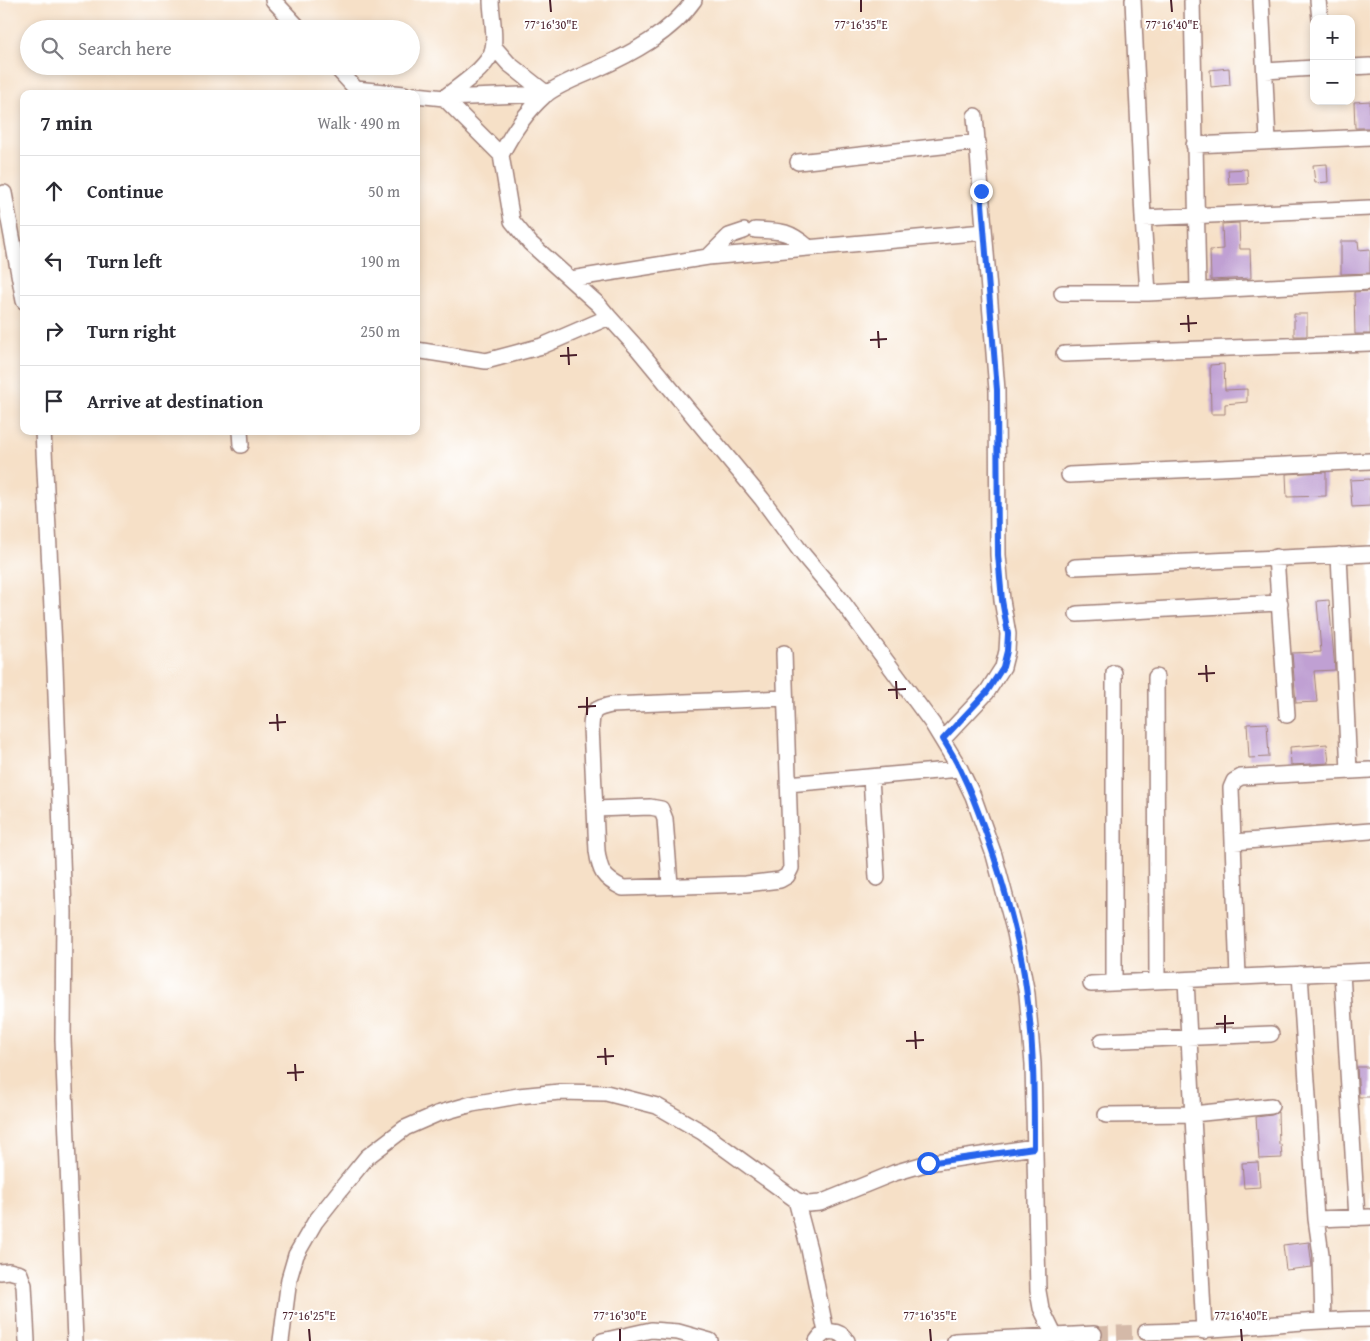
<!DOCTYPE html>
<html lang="en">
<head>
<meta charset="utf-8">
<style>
  :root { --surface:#fff; --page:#f7f7f7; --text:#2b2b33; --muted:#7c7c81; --line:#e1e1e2 }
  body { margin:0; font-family:"Gentium Book Plus",serif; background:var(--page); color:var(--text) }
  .controls { position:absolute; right:15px; top:15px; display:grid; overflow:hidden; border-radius:10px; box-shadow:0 2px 8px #0003 }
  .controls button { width:45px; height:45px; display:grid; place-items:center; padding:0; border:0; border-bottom:1px solid var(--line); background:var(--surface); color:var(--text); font:25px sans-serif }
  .stop { position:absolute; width:15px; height:15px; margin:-11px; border:4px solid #2563eb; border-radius:50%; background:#fff }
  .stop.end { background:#2563eb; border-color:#fff; box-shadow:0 1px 5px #0008 }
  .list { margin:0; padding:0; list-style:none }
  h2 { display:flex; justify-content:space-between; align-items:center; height:65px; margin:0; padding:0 20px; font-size:21px }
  h2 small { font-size:16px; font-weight:400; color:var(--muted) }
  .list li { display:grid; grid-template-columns:32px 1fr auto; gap:15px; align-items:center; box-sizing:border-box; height:70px; padding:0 20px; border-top:1px solid var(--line) }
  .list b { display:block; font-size:19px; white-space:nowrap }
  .list em { font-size:16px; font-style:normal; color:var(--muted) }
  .icon { flex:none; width:28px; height:28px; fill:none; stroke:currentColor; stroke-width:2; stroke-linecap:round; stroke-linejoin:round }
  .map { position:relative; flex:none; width:1370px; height:1341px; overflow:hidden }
  .search { position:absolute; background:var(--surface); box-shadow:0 2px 8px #0003; left:20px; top:20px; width:400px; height:55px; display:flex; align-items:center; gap:12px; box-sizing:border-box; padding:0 18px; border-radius:28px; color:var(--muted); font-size:19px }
  .panel { position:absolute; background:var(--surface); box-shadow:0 2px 8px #0003; left:20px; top:90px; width:400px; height:345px; border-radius:10px }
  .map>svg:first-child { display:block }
</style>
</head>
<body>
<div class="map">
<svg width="1370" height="1341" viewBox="0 0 1370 1341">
  <rect width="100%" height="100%" fill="#fff"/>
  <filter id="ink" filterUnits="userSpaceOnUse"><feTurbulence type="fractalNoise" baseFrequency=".02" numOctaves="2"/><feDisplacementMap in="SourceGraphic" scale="10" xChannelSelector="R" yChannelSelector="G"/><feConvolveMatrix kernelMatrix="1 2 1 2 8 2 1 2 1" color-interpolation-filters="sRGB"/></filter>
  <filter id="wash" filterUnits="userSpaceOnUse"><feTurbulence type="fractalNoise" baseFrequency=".0096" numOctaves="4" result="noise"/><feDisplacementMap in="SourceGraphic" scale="20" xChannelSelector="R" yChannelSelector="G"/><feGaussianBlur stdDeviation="1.12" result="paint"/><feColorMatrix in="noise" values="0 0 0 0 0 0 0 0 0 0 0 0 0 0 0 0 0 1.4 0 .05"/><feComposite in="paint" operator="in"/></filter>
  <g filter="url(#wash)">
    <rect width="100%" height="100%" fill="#f6e0c7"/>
    <g id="blocks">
      <path fill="#c0a0d3" d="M 1229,68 L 1230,85 L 1211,87 L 1210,70 Z
        M 1370,101 L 1370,128 L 1355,128 L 1354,102 Z
        M 1327,164 L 1328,182 L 1315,183 L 1313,165 Z
        M 1247,169 L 1248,184 L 1229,185 L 1228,170 Z
        M 1239,223 L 1240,249 L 1250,249 L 1251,278 L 1211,280 L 1210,250 L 1223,249 L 1222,224 Z
        M 1341,241 L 1358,241 L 1359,250 L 1370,249 L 1370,273 L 1341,274 Z
        M 1370,291 L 1370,334 L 1355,334 L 1354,292 Z
        M 1294,314 L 1307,314 L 1307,336 L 1294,336 Z
        M 1224,364 L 1225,390 L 1247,389 L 1247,402 L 1225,404 L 1225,414 L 1211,414 L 1210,365 Z
        M 1326,472 L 1326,496 L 1287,497 L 1286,474 Z
        M 1370,479 L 1370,506 L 1352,507 L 1350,480 Z
        M 1329,600 L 1335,670 L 1314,671 L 1317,702 L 1296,703 L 1292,653 L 1321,652 L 1317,601 Z
        M 1267,723 L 1269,757 L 1249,758 L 1247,724 Z
        M 1327,744 L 1329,763 L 1291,765 L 1290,747 Z
        M 1357,1067 L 1370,1067 L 1370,1097 L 1359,1097 Z
        M 1278,1112 L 1279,1145 L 1281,1144 L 1282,1158 L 1259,1159 L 1256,1117 L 1272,1115 Z
        M 1258,1162 L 1260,1187 L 1244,1188 L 1242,1163 Z
        M 1309,1242 L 1312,1267 L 1286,1270 L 1283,1245 Z"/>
    </g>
  </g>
  <g filter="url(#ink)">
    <use href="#blocks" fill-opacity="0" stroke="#a08079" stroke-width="1"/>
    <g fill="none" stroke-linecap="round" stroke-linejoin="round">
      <path stroke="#d4b9a8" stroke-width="15" stroke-dasharray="15 8" stroke-linecap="butt" d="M 1094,1334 L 1146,1332"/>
      <defs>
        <path id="minor" d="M 273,0 L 300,29
          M 1133,0 L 1143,218 L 1148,293
          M 1192,0 L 1198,289
          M 1261,0 L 1268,141
          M 1318,0 L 1320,19
          M 494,47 L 509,64 L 547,94
          M 335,66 L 356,89 L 404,94
          M 1351,67 L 1370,66
          M 1265,71 L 1314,68
          M 416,95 L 444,98 L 501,155 L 512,221 L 530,243 L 599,305 L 609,317 L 638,349 L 762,499 L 801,552 L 841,600 L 932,723 L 960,769 L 973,796 L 994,855 L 1015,933 L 1027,994 L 1033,1064 L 1038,1291 L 1041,1308 L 1057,1341
          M 444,98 C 458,86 490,67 493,48 C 496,37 491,12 491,0
          M 444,98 L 547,94
          M 1194,145 L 1370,137
          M 501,155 C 512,133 525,113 544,96 C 555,86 581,76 595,70 C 631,54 671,33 694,0
          M 798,162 L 978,142
          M 4,193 L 24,301
          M 1143,218 L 1370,208
          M 755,230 C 780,231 788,230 808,247
          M 708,257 L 729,236 L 744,231
          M 571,279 L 708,257 L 984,232
          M 1062,293 L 1148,293 L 1370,282
          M 416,350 L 486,361 L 542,346 L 609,317
          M 1064,354 L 1370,343
          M 43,431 L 55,667 L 64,912 L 63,1039 L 75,1341
          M 240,431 L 241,445
          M 1069,475 L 1370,461
          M 1339,555 L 1349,771
          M 1276,557 L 1287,715
          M 1075,567 L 1370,554
          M 1077,614 L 1280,603
          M 784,653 L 791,868 L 787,876 L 780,880 L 746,884 L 623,888 C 603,878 600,872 597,851 L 591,727 C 592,710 594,709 611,705 L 785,698
          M 1114,673 L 1114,983
          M 1156,677 L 1157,981
          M 943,739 L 987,692 L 1003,667 L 1007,651 L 1008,634 L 1002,600 L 998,555 L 997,390 L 975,116
          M 871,777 L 877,878
          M 788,784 L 960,769
          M 595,809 L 650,807 L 661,809 L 665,819 L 670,885
          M 1234,842 L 1370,831
          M 1342,973 L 1357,1218
          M 1300,974 L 1316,1219 L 1321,1254 L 1323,1320
          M 1238,977 L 1231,788 L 1234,781 L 1241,777 L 1370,770
          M 1186,980 L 1204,1331
          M 1091,984 L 1370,971
          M 1102,1041 L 1271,1034
          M 1106,1115 L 1193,1114 L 1271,1106
          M 796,1200 L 809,1249 L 826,1332
          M 1316,1219 L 1370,1217
          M 0,1272 L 9,1271 L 20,1274 L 24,1285 L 27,1341
          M 1146,1332 C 1221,1331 1295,1320 1370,1319
          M 281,1341 L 289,1279 L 296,1255 L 315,1222 L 345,1184 L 367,1157 L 405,1128 L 437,1114 L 472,1104 L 518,1096 L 560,1092 L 606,1093 L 657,1106 L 702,1132 L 796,1200 L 808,1204 L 820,1203 L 894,1173 L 928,1163 L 1034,1147
          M 602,1341 L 651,1330 L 678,1332 L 710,1341
          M 817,1341 C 825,1328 839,1329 847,1341
          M 955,1341 L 1094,1334"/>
      </defs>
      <use href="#minor" stroke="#a08079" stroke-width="18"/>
      <use href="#minor" stroke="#fff" stroke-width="15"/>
    </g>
  </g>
  <g fill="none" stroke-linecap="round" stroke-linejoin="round" filter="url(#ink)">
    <path stroke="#2563eb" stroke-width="6" d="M 928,1163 L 1034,1148 C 1034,1097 1034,1045 1027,995 C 1021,943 1003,882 986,833 C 974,800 962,768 943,739 L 987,692 L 1003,667 L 1007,651 L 1008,634 L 1002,600 L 998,555 L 997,390 L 981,191"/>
  </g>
  <path fill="none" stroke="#4a1f2b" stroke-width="2" d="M 550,0 L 551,12M 861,0 L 861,12M 1171,0 L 1172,12M 1188,315 L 1189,332M 1180,324 L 1197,323M 878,331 L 879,348M 870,340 L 887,339M 568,347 L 569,365M 560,356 L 577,355M 1206,665 L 1207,682M 1198,674 L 1215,673M 896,681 L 897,699M 888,690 L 906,689M 587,697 L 587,715M 578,707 L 596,706M 277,714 L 278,731M 269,723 L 286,722M 1225,1015 L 1225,1033M 1216,1024 L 1234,1023M 915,1031 L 916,1049M 906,1041 L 924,1040M 605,1048 L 606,1065M 597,1057 L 614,1056M 295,1064 L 296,1081M 287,1073 L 304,1072M 309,1329 L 310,1341M 620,1329 L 620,1341M 930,1329 L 931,1341M 1241,1329 L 1242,1341"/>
  <g font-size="12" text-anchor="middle" fill="#4a1f2b" stroke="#fff" stroke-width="4" stroke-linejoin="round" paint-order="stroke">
    <text x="551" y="29">77°16'30"E</text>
    <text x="861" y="29">77°16'35"E</text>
    <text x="1172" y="29">77°16'40"E</text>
    <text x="309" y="1320">77°16'25"E</text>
    <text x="620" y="1320">77°16'30"E</text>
    <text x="930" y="1320">77°16'35"E</text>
    <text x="1241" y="1320">77°16'40"E</text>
  </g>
</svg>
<div class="controls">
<button>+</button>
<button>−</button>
</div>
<div class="stop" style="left:928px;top:1163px"></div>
<div class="stop end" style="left:981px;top:191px"></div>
<div class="search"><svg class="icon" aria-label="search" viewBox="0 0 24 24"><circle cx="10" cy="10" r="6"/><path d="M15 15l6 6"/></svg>Search here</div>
<section class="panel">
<h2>7 min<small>Walk · 490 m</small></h2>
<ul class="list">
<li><svg class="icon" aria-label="ahead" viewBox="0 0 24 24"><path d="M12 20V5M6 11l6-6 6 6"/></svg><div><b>Continue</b></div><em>50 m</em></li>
<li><svg class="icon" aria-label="left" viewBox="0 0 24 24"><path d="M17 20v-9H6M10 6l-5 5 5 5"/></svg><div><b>Turn left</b></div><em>190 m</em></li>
<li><svg class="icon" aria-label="right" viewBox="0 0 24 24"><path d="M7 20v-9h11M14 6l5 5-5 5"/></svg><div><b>Turn right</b></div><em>250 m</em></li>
<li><svg class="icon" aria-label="arrive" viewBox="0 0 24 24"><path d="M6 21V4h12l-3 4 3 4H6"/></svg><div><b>Arrive at destination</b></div></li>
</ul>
</section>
</div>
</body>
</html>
